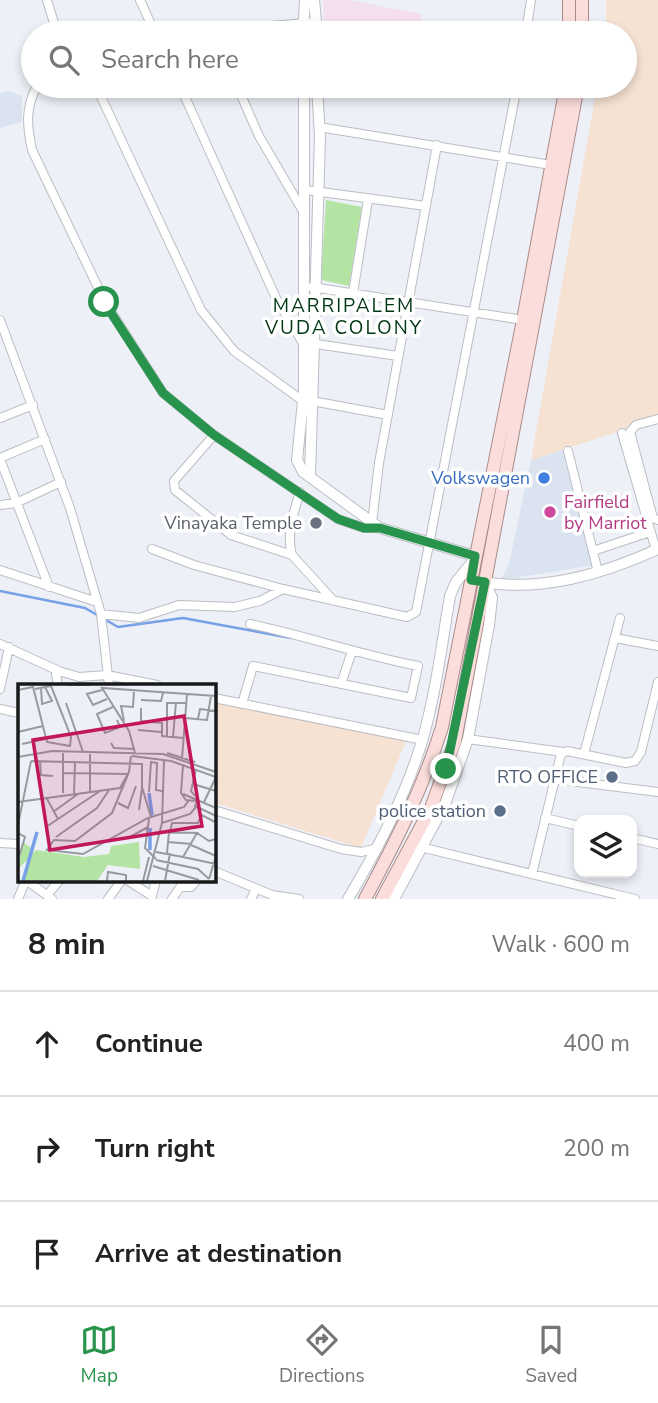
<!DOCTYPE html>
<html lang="en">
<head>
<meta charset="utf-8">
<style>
  :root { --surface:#fff; --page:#f6f6f6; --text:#222; --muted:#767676; --line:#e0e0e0; --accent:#27934c }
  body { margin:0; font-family:"Nunito Sans",sans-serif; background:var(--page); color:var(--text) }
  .controls { position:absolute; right:21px; bottom:21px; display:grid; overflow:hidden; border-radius:14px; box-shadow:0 4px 10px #0003 }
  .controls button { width:63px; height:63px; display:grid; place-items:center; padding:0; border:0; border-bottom:2px solid var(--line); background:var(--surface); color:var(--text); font:35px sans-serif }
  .stop { position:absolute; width:21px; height:21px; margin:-16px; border:5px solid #27934c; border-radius:50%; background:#fff }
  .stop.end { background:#27934c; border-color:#fff; box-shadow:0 2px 7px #0008 }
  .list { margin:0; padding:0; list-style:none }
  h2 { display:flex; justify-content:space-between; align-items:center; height:91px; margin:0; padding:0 28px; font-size:30px }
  h2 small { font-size:23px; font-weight:400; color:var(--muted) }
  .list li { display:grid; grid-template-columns:46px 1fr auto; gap:21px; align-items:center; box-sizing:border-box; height:105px; padding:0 28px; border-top:2px solid var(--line) }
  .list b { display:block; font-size:26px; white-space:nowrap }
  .list em { font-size:23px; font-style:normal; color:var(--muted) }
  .icon { flex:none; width:38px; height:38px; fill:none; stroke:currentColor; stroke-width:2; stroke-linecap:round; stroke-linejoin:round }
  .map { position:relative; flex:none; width:658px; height:899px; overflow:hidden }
  .search { position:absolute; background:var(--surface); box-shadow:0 4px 10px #0003; left:21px; right:21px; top:21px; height:77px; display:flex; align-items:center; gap:18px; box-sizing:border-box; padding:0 24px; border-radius:38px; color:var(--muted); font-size:26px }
  .sheet { height:406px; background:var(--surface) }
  nav { display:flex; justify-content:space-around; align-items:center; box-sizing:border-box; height:98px; border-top:2px solid var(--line); background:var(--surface); font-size:19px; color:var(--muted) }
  nav a { display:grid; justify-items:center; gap:4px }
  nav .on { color:var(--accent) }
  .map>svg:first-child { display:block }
</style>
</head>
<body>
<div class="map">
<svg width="658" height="899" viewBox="0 0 658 899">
  <rect width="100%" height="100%" fill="#edf0f7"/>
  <path fill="#dce3f0" d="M 8,91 L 22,96 L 22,122 L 0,128 L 0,93 Z
    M 564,449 L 595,565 L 501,580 L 509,564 L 531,460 Z"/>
  <path fill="#f6e2d3" d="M 606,0 L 658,0 L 658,419 L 531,460 L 597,86 L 625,86 L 625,33 L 606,33 Z
    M 214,702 L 407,739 L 361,848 L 214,803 Z"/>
  <path fill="#f4dfee" d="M 323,0 L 348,0 L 422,14 L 419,33 L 324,33 Z"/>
  <path fill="#b4e4a3" d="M 326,200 L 362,207 L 349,286 L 321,280 Z"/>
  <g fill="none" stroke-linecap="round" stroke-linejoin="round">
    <path stroke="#77a0e7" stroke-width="2.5" d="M 0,591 L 85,608 L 118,627 L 183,618 L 291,638"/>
    <defs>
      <path id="street" d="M 47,0 L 57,33
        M 140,0 L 155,33
        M 255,33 L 271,26 L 317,22
        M 526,33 L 531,0
        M 37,86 C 25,108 27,126 32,150 L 105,302 L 163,393 L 214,435 L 338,519 L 364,528 L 380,528
        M 96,86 L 201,310 L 234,351 L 303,401
        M 180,86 L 276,298 L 304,345
        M 237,86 L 259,136 L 304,213
        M 319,127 L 551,165
        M 306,190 L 426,206
        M 312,287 L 523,320
        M 353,293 L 368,200
        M 0,320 L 70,508 L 101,614 L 109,685
        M 316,344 L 398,356
        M 312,401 L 388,415
        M 0,418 L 33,405
        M 658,419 L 636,425 L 630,432 L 653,518 L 658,520
        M 622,433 L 656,550
        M 214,435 L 174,481 L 175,490 L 231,535 L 292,555
        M 568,451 L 598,572
        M 0,458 L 45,439
        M 0,459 L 49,587
        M 300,492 C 294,511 286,535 292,555 L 331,598
        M 0,505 L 16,503 L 61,482
        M 372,523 L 379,463 L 437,145
        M 152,549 L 194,565 L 283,589
        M 593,551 L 650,532
        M 0,570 L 97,602
        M 101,614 L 139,618 L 179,605 L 235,607 L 260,601 L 283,589 L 407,617 L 416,612 L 517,86
        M 615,638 L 658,646
        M 0,644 L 59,671 L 79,677 L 107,675 L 157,685
        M 55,669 L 58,685
        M 341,684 L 352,651
        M 0,689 L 9,647
        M 214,698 L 423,740
        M 242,704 L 253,666 L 411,698 L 418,666 C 361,655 307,636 250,624
        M 0,709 L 19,713
        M 468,739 L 563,752
        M 584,754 L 620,618
        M 554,779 L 658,792
        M 214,810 L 341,849 L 361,852 L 378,848
        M 545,818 L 579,826
        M 632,838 L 658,844
        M 0,843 L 19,844
        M 416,846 L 635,899
        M 214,871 L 272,895 L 299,899
        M 532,874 L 561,754 L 567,751 L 626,763 L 635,761 L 641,752 L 658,682
        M 26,880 L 52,899
        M 127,880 L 152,896 L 156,880
        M 181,887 L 191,887 L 197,880
        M 47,895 L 60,880
        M 18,899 L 26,880
        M 108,899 L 122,880
        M 172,899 L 185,880
        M 251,899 L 256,889"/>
      <path id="secondary" d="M 314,0 L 317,33
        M 303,33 L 305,0
        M 304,86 L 304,391 L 297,460 L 303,472 L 380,528 L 475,556
        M 310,477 L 320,137 L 317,86
        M 482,582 C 543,592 603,574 658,549
        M 348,899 C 378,848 406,796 423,738 C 436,692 442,643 450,596 L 456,582 L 474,560
        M 394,899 L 445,804 L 468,739 L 489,625 L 492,598 L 485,582"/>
      <path id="primary" d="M 569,33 L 569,0
        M 582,33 L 582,0
        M 365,899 C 396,841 422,791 442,727 L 523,320 L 566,86
        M 382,899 L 431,808 L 455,741 L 578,86"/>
    </defs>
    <use href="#street" stroke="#babec4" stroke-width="10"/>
    <use href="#secondary" stroke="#babec4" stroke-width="12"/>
    <use href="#primary" stroke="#aa8b8a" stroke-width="14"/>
    <use href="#street" stroke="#fff" stroke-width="8"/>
    <use href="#secondary" stroke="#fff" stroke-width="10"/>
    <use href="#primary" stroke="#fbdedc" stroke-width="12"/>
  </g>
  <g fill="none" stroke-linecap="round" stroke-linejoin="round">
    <path stroke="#27934c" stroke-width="9" d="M 104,302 L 163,393 L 214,435 L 338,519 L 364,528 L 380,528 L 475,556 L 471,580 L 485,582 L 446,769"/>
  </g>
  <circle fill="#3f7fe0" stroke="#fff" stroke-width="2.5" cx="544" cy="478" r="7"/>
  <circle fill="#d1479c" stroke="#fff" stroke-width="2.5" cx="550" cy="512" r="7"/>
  <circle fill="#6b7280" stroke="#fff" stroke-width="2.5" cx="316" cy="523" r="7"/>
  <g fill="#5c6f8a" stroke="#fff" stroke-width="2.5">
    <circle cx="612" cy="777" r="7"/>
    <circle cx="500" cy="811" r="7"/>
  </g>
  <g text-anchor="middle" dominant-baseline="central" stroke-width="7" stroke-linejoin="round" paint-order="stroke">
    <g font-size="18" fill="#366cbe" stroke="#fff" text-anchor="end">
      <text x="530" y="478">Volkswagen</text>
    </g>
    <g font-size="18" fill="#b23c85" stroke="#fff" text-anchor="start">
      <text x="564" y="502">Fairfield<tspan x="564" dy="21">by Marriot</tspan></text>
    </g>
    <g font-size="18" fill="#5b616d" stroke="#fff" text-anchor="end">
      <text x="302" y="523">Vinayaka Temple</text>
    </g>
    <g font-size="18" fill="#4e5e75" stroke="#fff" text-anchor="end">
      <text x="598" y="777">RTO OFFICE</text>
      <text x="486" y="811">police station</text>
    </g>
    <g font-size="19" letter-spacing="2" fill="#003614" stroke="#fff">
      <text x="344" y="306">MARRIPALEM<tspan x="344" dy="22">VUDA COLONY</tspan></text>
    </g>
  </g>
  <g transform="translate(18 684)">
    <rect width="198" height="198" fill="#edf0f7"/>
    <path d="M 5,158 L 16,166 L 13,171 L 18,166 L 66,173 L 91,170 L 93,162 L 121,158 L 122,185 L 90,181 L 79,197 L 6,197 L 13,172 L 0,185 Z" fill="#b4e4a3"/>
    <path fill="none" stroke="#77a0e7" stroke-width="3.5" d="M 131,109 L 134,131M 132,166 L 132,144M 5,197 L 19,148"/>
    <path fill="none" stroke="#989a9f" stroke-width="2" d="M 50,1 L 72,1M 23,4 L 24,20 L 34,17 L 27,3M 0,6 L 15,3 L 29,58 L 52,62 L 53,53 L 33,2 L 17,5M 84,6 L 69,10 L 75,21 L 89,15M 123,16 L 143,17 L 145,9M 48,19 L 65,68M 95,23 L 79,30 L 87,49 L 102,43 L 99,36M 123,24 L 123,37 L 144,39 L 144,52 L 165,54M 167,34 L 189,36 L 193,12M 180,35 L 182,25 L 198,27M 106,37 L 103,22 L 115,23 L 116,6M 120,46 L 143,48M 0,48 L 25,42M 149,53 L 149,19 L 168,19M 155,53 L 158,18M 93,59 L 96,64 L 117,65M 4,60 L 27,55M 117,69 L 111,47 L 84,4 L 198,12M 149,69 L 177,78M 72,70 L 72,107M 114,72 L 153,77 L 198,93 L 186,118M 0,73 L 34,67 L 145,70 L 198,88M 164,75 L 169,10M 13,77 L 124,80 L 124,103 L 133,133M 22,77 L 23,91 L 35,92M 165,81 L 163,109 L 168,116 L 179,117 L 177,122 L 198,132M 111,88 L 94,129 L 57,157 L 36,156 L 29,166 L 65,170 L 130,134 L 166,123 L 171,116M 45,89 L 111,90M 175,100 L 198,107M 131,108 L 133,78 L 139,79 L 138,106 L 144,107M 45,109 L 45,69M 56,110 L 57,78M 165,110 L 198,124M 177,112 L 173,107 L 178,85M 28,113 L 40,135M 0,118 L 102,104 L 111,88 L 113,72M 100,119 L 110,124 L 118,102M 121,126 L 124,104M 35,128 L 60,110M 131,135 L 127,164 L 138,175M 144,139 L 172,130 L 178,123M 0,141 L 13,77M 28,143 L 82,107M 141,148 L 179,149 L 165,173 L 198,180M 152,148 L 154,139 L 180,139 L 184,131 L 197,138M 0,149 L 7,153 L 0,176M 179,149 L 191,157 L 198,155M 38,153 L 79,124 L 91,106M 110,154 L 130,143M 150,158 L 174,160M 173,161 L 198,172M 138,168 L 165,173M 149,169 L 151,148M 138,176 L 180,185 L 191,195M 135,182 L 181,196M 191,195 L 198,172M 89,197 L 90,188 L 108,191 L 108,197M 125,197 L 131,173M 129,197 L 144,139 L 146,76M 147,197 L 152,169"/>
    <path fill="#c2185b" fill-opacity="0.15" stroke="#c2185b" stroke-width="3.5" d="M 166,32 L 184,142 L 32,166 L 15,56 Z"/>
    <rect width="198" height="198" fill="none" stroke="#18191b" stroke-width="3.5"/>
  </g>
</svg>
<div class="controls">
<button><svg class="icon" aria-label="layers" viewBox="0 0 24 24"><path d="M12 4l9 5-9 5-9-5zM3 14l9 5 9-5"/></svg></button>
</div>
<div class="stop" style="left:104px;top:302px"></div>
<div class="stop end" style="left:446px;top:769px"></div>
<div class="search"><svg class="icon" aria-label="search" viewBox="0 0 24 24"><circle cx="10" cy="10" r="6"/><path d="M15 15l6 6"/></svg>Search here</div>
</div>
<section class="sheet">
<h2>8 min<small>Walk · 600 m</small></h2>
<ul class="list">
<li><svg class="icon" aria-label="ahead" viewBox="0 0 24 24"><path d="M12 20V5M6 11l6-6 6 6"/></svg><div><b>Continue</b></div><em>400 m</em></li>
<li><svg class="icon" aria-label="right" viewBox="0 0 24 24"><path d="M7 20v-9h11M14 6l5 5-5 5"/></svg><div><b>Turn right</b></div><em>200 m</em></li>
<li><svg class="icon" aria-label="arrive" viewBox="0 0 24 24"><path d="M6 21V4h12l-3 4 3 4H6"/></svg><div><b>Arrive at destination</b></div></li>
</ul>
</section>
<nav>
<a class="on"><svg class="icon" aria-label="map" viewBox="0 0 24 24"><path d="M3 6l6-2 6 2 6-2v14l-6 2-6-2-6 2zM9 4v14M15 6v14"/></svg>Map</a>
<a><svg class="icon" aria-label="directions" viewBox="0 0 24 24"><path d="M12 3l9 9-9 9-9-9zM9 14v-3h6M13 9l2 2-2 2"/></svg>Directions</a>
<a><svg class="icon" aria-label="saved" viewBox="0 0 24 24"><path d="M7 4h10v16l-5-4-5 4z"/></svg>Saved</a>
</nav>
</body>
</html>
